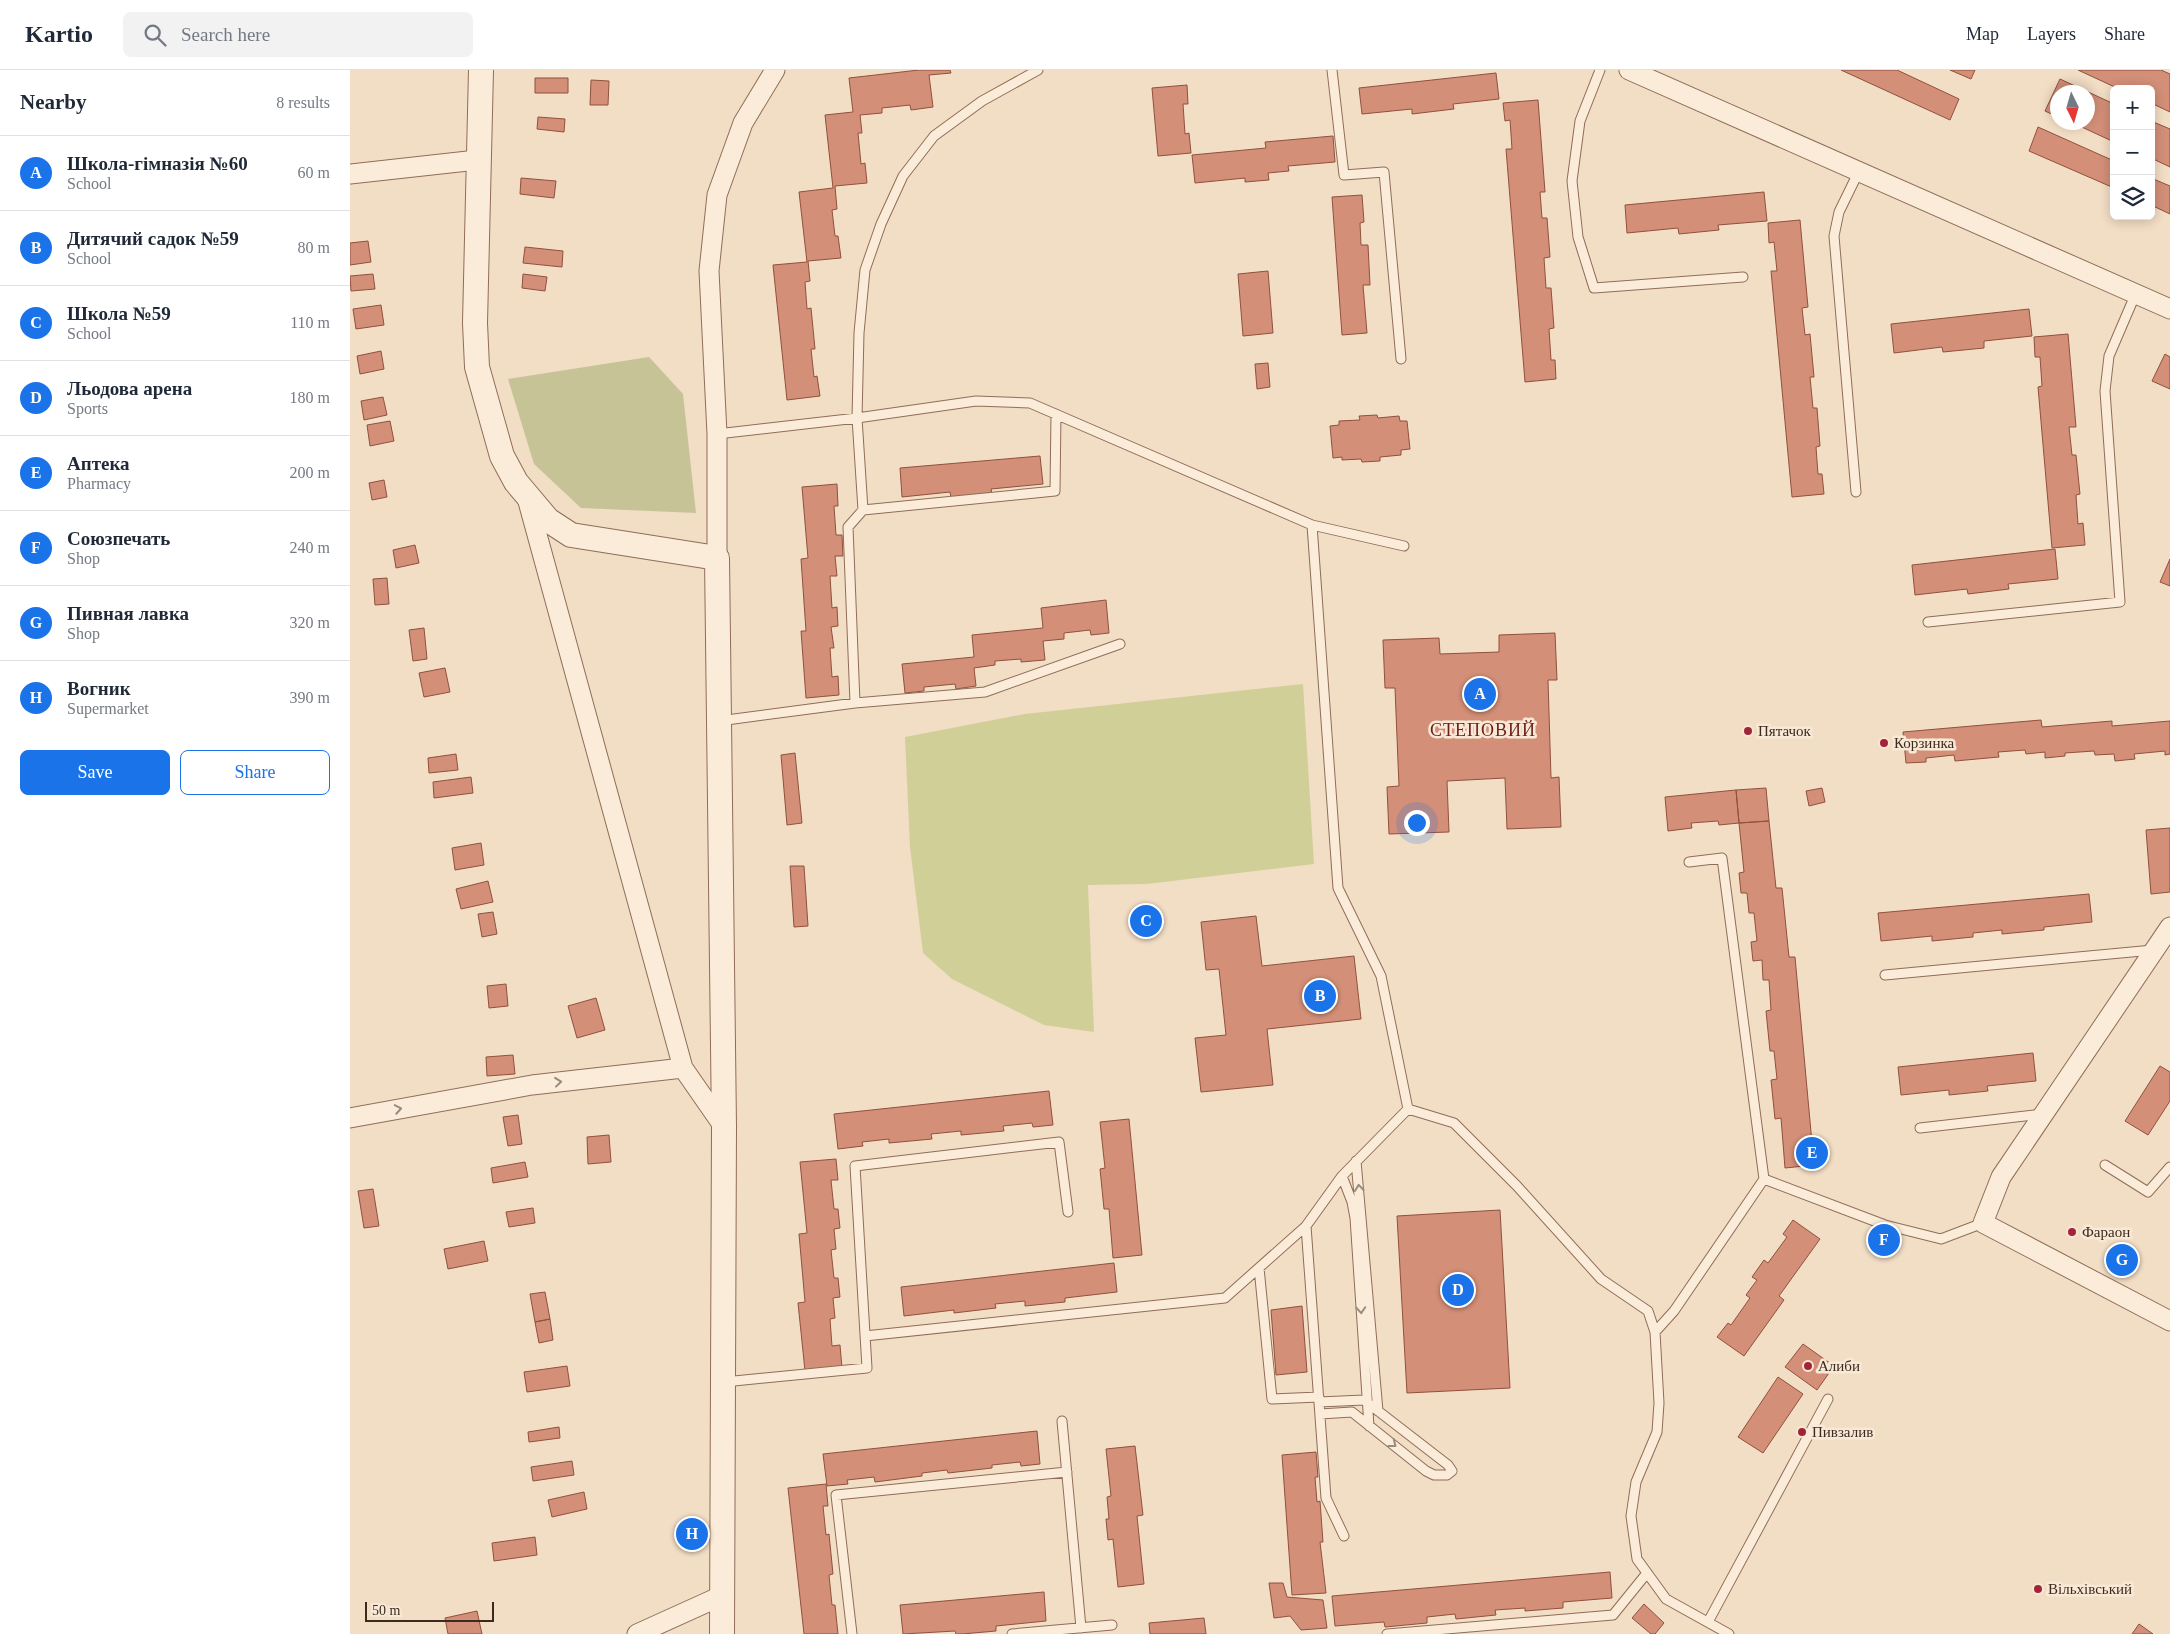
<!DOCTYPE html>
<html lang="en">
<head>
<meta charset="utf-8">
<style>
  :root { --surface:#fff; --page:#f2f2f3; --text:#1f2937; --muted:#747a83; --line:#e0e1e3; --accent:#1a73e8 }
  body { margin:0; font-family:"Times New Roman",serif; background:var(--page); color:var(--text) }
  .controls { position:absolute; right:15px; top:15px; display:grid; overflow:hidden; border-radius:8px; box-shadow:0 2px 12px #0003 }
  .controls button { width:45px; height:45px; display:grid; place-items:center; padding:0; border:0; border-bottom:1px solid var(--line); background:var(--surface); color:var(--text); font:25px sans-serif }
  .compass { position:absolute; left:1700px; top:15px; width:45px; height:45px; border-radius:50%; background:var(--surface); box-shadow:0 2px 12px #0003; rotate:175deg }
  .scale { position:absolute; left:15px; bottom:12px; width:129px; box-sizing:border-box; padding-left:5px; border:2px solid #3e291e; border-top:0; font-size:14px; line-height:18px; white-space:nowrap; color:#3e291e; -webkit-text-stroke:4px #f8e9d6; paint-order:stroke }
  .you { position:absolute; left:1066px; top:752px; width:18px; height:18px; margin:-12px; border:4px solid #fff; border-radius:50%; background:#1a73e8; box-shadow:0 0 0 8px #1a73e833 }
  .badge { display:grid; place-items:center; width:32px; height:32px; border-radius:50%; background:var(--accent); color:#fff; font-size:16px; font-weight:700 }
  .pin { position:absolute; translate:-50% -50%; border:2px solid #fff; box-shadow:0 1px 5px #0006 }
  .list { margin:0; padding:0; list-style:none }
  h2 { display:flex; justify-content:space-between; align-items:center; height:65px; margin:0; padding:0 20px; font-size:21px }
  h2 small { font-size:16px; font-weight:400; color:var(--muted) }
  .list li { display:grid; grid-template-columns:32px 1fr auto; gap:15px; align-items:center; box-sizing:border-box; height:75px; padding:0 20px; border-top:1px solid var(--line) }
  .list b { display:block; font-size:19px; white-space:nowrap }
  .list p { margin:0; font-size:16px; white-space:nowrap; color:var(--muted) }
  .list em { font-size:16px; font-style:normal; color:var(--muted) }
  .actions { display:flex; gap:10px; padding:15px 20px }
  .actions a { flex:1; padding:11px 0; border:1px solid var(--accent); border-radius:8px; text-align:center; font-size:18px; color:var(--accent) }
  .actions .main { background:var(--accent); color:#fff }
  .icon { flex:none; width:28px; height:28px; fill:none; stroke:currentColor; stroke-width:2; stroke-linecap:round; stroke-linejoin:round }
  .map { position:relative; flex:none; width:1820px; height:1564px; overflow:hidden }
  header { display:flex; align-items:center; gap:30px; box-sizing:border-box; height:70px; padding:0 25px; background:var(--surface); border-bottom:1px solid var(--line) }
  header strong { font-size:24px }
  nav { display:flex; gap:28px; margin-inline-start:auto; font-size:18px }
  .search { width:350px; height:45px; background:var(--page); display:flex; align-items:center; gap:12px; box-sizing:border-box; padding:0 18px; border-radius:8px; color:var(--muted); font-size:19px }
  main { display:flex }
  aside { flex:1; background:var(--surface) }
  .map>svg:first-child { display:block }
</style>
</head>
<body>
<header>
<strong>Kartio</strong>
<div class="search"><svg class="icon" aria-label="search" viewBox="0 0 24 24"><circle cx="10" cy="10" r="6"/><path d="M15 15l6 6"/></svg>Search here</div>
<nav><a>Map</a><a>Layers</a><a>Share</a></nav>
</header>
<main>
<aside>
<h2>Nearby<small>8 results</small></h2>
<ul class="list">
<li><span class="badge">A</span><div><b>Школа-гімназія №60</b><p>School</p></div><em>60 m</em></li>
<li><span class="badge">B</span><div><b>Дитячий садок №59</b><p>School</p></div><em>80 m</em></li>
<li><span class="badge">C</span><div><b>Школа №59</b><p>School</p></div><em>110 m</em></li>
<li><span class="badge">D</span><div><b>Льодова арена</b><p>Sports</p></div><em>180 m</em></li>
<li><span class="badge">E</span><div><b>Аптека</b><p>Pharmacy</p></div><em>200 m</em></li>
<li><span class="badge">F</span><div><b>Союзпечать</b><p>Shop</p></div><em>240 m</em></li>
<li><span class="badge">G</span><div><b>Пивная лавка</b><p>Shop</p></div><em>320 m</em></li>
<li><span class="badge">H</span><div><b>Вогник</b><p>Supermarket</p></div><em>390 m</em></li>
</ul>
<div class="actions"><a class="main">Save</a><a>Share</a></div>
</aside>
<div class="map">
<svg width="1820" height="1564" viewBox="0 0 1820 1564">
  <rect width="100%" height="100%" fill="#f2ddc5"/>
  <path fill="#d1cf98" d="M 953,614 L 964,794 L 797,814 L 738,815 L 744,962 L 694,955 L 602,909 L 573,883 L 560,777 L 555,667 L 675,644 Z"/>
  <path fill="#c6c497" d="M 299,287 L 333,324 L 346,443 L 231,438 L 184,394 L 158,309 Z"/>
  <path fill="#d38f78" stroke="#90513d" d="M 569,0 L 600,0 L 601,3 L 579,5 L 583,37 L 561,40 L 560,35 L 532,38 L 532,43 L 510,45 L 512,63 L 508,63 L 511,94 L 515,93 L 517,113 L 485,116 L 487,139 L 482,140 L 485,166 L 488,166 L 491,188 L 458,191 L 460,211 L 455,212 L 457,239 L 461,238 L 465,279 L 461,279 L 464,307 L 467,306 L 470,326 L 437,330 L 423,195 L 457,192 L 449,122 L 483,118 L 475,45 L 503,42 L 499,8 Z
    M 1491,0 L 1547,0 L 1609,29 L 1600,50 Z
    M 1600,0 L 1625,0 L 1621,9 Z
    M 1728,0 L 1811,0 L 1820,4 L 1820,42 L 1801,33 L 1801,19 L 1769,19 Z
    M 1146,3 L 1149,29 L 1103,34 L 1104,39 L 1062,44 L 1062,39 L 1012,44 L 1009,18 Z
    M 185,8 L 218,8 L 218,23 L 185,23 Z
    M 1710,9 L 1764,34 L 1764,72 L 1721,52 L 1738,52 L 1738,22 L 1708,22 L 1708,47 L 1695,41 Z
    M 241,10 L 259,11 L 258,35 L 240,35 Z
    M 837,15 L 838,34 L 833,34 L 835,64 L 839,63 L 841,83 L 808,86 L 802,18 Z
    M 1188,30 L 1195,122 L 1190,122 L 1192,148 L 1197,148 L 1200,187 L 1194,188 L 1196,218 L 1201,218 L 1204,258 L 1199,259 L 1201,290 L 1205,290 L 1206,309 L 1175,312 L 1156,79 L 1162,79 L 1160,50 L 1155,51 L 1153,33 Z
    M 188,47 L 215,49 L 214,62 L 187,59 Z
    M 1801,51 L 1820,59 L 1820,97 L 1801,88 Z
    M 1688,57 L 1764,91 L 1764,118 L 1679,81 Z
    M 983,66 L 985,92 L 938,96 L 939,101 L 918,103 L 919,110 L 895,112 L 895,108 L 845,113 L 842,85 L 916,78 L 915,72 Z
    M 171,108 L 206,111 L 204,128 L 170,124 Z
    M 1801,108 L 1820,116 L 1820,144 L 1801,135 Z
    M 1414,122 L 1417,151 L 1368,155 L 1369,160 L 1329,164 L 1328,158 L 1277,163 L 1275,135 Z
    M 1012,125 L 1014,152 L 1010,153 L 1011,175 L 1018,175 L 1020,215 L 1013,215 L 1017,263 L 992,265 L 982,127 Z
    M 1450,150 L 1458,237 L 1452,238 L 1455,265 L 1460,264 L 1464,307 L 1460,307 L 1463,338 L 1467,338 L 1470,376 L 1466,377 L 1468,404 L 1472,404 L 1474,424 L 1442,427 L 1421,201 L 1427,201 L 1424,172 L 1419,173 L 1418,153 Z
    M 18,171 L 21,192 L 0,195 L 0,173 Z
    M 175,177 L 213,181 L 212,197 L 173,193 Z
    M 918,201 L 923,263 L 893,266 L 888,204 Z
    M 23,204 L 25,219 L 1,221 L 0,206 Z
    M 173,204 L 197,207 L 195,221 L 172,218 Z
    M 31,235 L 34,255 L 6,259 L 3,239 Z
    M 1679,239 L 1682,266 L 1634,271 L 1634,278 L 1593,282 L 1592,277 L 1544,283 L 1541,254 Z
    M 1718,264 L 1726,357 L 1719,357 L 1722,385 L 1726,385 L 1730,424 L 1726,425 L 1728,454 L 1733,453 L 1735,475 L 1702,478 L 1688,317 L 1692,316 L 1690,287 L 1685,287 L 1684,267 Z
    M 31,281 L 34,299 L 10,304 L 7,286 Z
    M 1815,284 L 1820,287 L 1820,319 L 1802,311 Z
    M 918,293 L 920,317 L 907,319 L 905,294 Z
    M 33,327 L 37,345 L 14,350 L 11,331 Z
    M 1027,345 L 1028,348 L 1049,346 L 1050,351 L 1057,351 L 1060,379 L 1051,380 L 1051,385 L 1030,387 L 1030,391 L 1012,392 L 1011,389 L 992,390 L 992,387 L 983,388 L 980,356 L 989,355 L 989,351 L 1010,350 L 1009,346 Z
    M 40,351 L 44,371 L 20,376 L 17,355 Z
    M 690,386 L 693,414 L 641,419 L 642,424 L 601,428 L 600,422 L 552,427 L 550,398 Z
    M 34,410 L 37,427 L 22,430 L 19,413 Z
    M 487,414 L 488,436 L 484,436 L 486,465 L 492,465 L 493,486 L 485,486 L 487,506 L 480,506 L 482,538 L 487,537 L 488,556 L 481,557 L 484,578 L 480,578 L 482,607 L 488,606 L 489,625 L 456,628 L 451,561 L 456,561 L 451,489 L 458,488 L 452,417 Z
    M 65,475 L 69,493 L 46,498 L 43,480 Z
    M 1705,479 L 1708,509 L 1658,514 L 1659,519 L 1618,524 L 1617,519 L 1565,525 L 1562,495 Z
    M 1820,489 L 1820,516 L 1810,512 Z
    M 37,508 L 39,534 L 25,535 L 23,509 Z
    M 756,530 L 759,563 L 741,565 L 740,560 L 714,563 L 714,569 L 693,571 L 695,590 L 671,592 L 671,589 L 645,591 L 645,595 L 624,598 L 626,616 L 606,619 L 605,614 L 574,617 L 574,621 L 555,623 L 552,594 L 624,587 L 622,565 L 693,558 L 691,538 Z
    M 74,558 L 77,589 L 63,591 L 59,560 Z
    M 1205,563 L 1207,610 L 1198,610 L 1201,708 L 1209,707 L 1211,757 L 1157,759 L 1155,708 L 1097,711 L 1099,762 L 1039,764 L 1037,717 L 1049,716 L 1045,618 L 1035,618 L 1033,570 L 1089,568 L 1090,584 L 1149,582 L 1149,565 Z
    M 95,598 L 100,622 L 74,627 L 69,603 Z
    M 1691,650 L 1692,657 L 1762,651 L 1762,656 L 1820,651 L 1820,684 L 1815,685 L 1815,681 L 1784,684 L 1785,689 L 1765,691 L 1764,684 L 1745,685 L 1744,681 L 1715,683 L 1715,686 L 1695,688 L 1695,682 L 1676,684 L 1675,680 L 1648,682 L 1649,687 L 1605,691 L 1604,685 L 1576,688 L 1576,692 L 1556,693 L 1553,662 Z
    M 445,683 L 452,753 L 437,755 L 431,685 Z
    M 106,684 L 108,700 L 79,703 L 78,688 Z
    M 121,707 L 123,723 L 84,728 L 83,712 Z
    M 1416,718 L 1419,751 L 1389,753 L 1386,720 Z
    M 1472,718 L 1475,732 L 1459,736 L 1456,721 Z
    M 1386,720 L 1389,753 L 1369,755 L 1368,751 L 1341,753 L 1342,758 L 1318,761 L 1315,727 Z
    M 1419,751 L 1426,818 L 1432,818 L 1439,887 L 1445,887 L 1464,1095 L 1435,1098 L 1431,1048 L 1425,1049 L 1421,1010 L 1427,1009 L 1424,981 L 1420,981 L 1416,941 L 1421,940 L 1419,910 L 1413,910 L 1412,890 L 1403,891 L 1401,872 L 1407,871 L 1404,843 L 1399,843 L 1397,823 L 1391,823 L 1389,803 L 1394,802 L 1389,753 Z
    M 1820,758 L 1820,822 L 1801,824 L 1796,760 Z
    M 131,773 L 134,795 L 105,800 L 102,778 Z
    M 440,796 L 454,796 L 458,856 L 444,857 Z
    M 138,811 L 143,832 L 111,839 L 106,819 Z
    M 1739,824 L 1742,852 L 1694,857 L 1694,860 L 1652,864 L 1652,860 L 1623,863 L 1623,867 L 1582,871 L 1582,866 L 1531,871 L 1528,843 Z
    M 143,842 L 147,864 L 132,867 L 128,844 Z
    M 906,846 L 912,896 L 1004,886 L 1011,949 L 917,959 L 923,1015 L 851,1022 L 845,968 L 876,965 L 869,899 L 856,900 L 851,852 Z
    M 156,914 L 158,936 L 139,938 L 137,916 Z
    M 246,928 L 255,960 L 227,968 L 218,936 Z
    M 1683,983 L 1686,1011 L 1637,1016 L 1638,1021 L 1599,1025 L 1599,1020 L 1551,1025 L 1548,997 Z
    M 163,985 L 165,1004 L 137,1006 L 136,987 Z
    M 1810,996 L 1820,1002 L 1820,1031 L 1798,1065 L 1775,1051 Z
    M 699,1021 L 703,1055 L 683,1057 L 682,1053 L 653,1056 L 654,1061 L 611,1065 L 611,1061 L 581,1064 L 582,1069 L 539,1073 L 539,1069 L 512,1072 L 513,1076 L 488,1079 L 484,1044 Z
    M 168,1045 L 172,1074 L 158,1076 L 153,1047 Z
    M 779,1049 L 792,1185 L 763,1188 L 759,1139 L 754,1139 L 750,1099 L 755,1098 L 750,1052 Z
    M 259,1065 L 261,1092 L 238,1094 L 237,1067 Z
    M 486,1089 L 488,1110 L 481,1110 L 484,1139 L 488,1139 L 490,1158 L 484,1159 L 486,1179 L 481,1180 L 484,1208 L 488,1208 L 490,1227 L 483,1228 L 485,1248 L 480,1249 L 482,1276 L 490,1275 L 492,1298 L 455,1301 L 448,1233 L 455,1232 L 449,1164 L 457,1163 L 450,1092 Z
    M 175,1092 L 178,1107 L 143,1113 L 141,1098 Z
    M 23,1119 L 29,1156 L 14,1158 L 8,1121 Z
    M 183,1138 L 185,1153 L 159,1157 L 156,1142 Z
    M 1150,1140 L 1160,1318 L 1057,1323 L 1047,1146 Z
    M 1443,1150 L 1470,1169 L 1429,1226 L 1434,1230 L 1394,1286 L 1367,1267 L 1378,1253 L 1381,1255 L 1400,1228 L 1396,1225 L 1407,1210 L 1402,1207 L 1414,1190 L 1418,1193 L 1437,1167 L 1433,1164 Z
    M 134,1171 L 138,1191 L 98,1199 L 94,1179 Z
    M 764,1193 L 767,1222 L 715,1228 L 715,1232 L 675,1236 L 675,1231 L 645,1234 L 646,1238 L 604,1243 L 604,1240 L 554,1246 L 551,1217 Z
    M 195,1222 L 200,1249 L 185,1252 L 180,1224 Z
    M 952,1236 L 957,1302 L 926,1305 L 921,1240 Z
    M 200,1249 L 203,1270 L 189,1273 L 185,1252 Z
    M 1453,1274 L 1484,1296 L 1467,1320 L 1435,1297 Z
    M 217,1296 L 220,1316 L 177,1322 L 174,1302 Z
    M 1428,1307 L 1453,1324 L 1413,1383 L 1388,1367 Z
    M 209,1357 L 210,1368 L 179,1372 L 178,1362 Z
    M 687,1361 L 690,1394 L 671,1396 L 670,1392 L 642,1395 L 642,1398 L 598,1403 L 597,1400 L 572,1403 L 572,1406 L 525,1412 L 524,1407 L 497,1410 L 498,1414 L 477,1416 L 473,1384 Z
    M 785,1376 L 793,1445 L 787,1446 L 794,1514 L 768,1517 L 763,1469 L 758,1470 L 756,1449 L 759,1449 L 757,1427 L 761,1426 L 756,1379 Z
    M 966,1382 L 968,1407 L 965,1407 L 967,1432 L 970,1431 L 973,1472 L 970,1472 L 976,1523 L 942,1525 L 932,1385 Z
    M 222,1391 L 224,1405 L 183,1411 L 181,1397 Z
    M 476,1414 L 478,1436 L 473,1436 L 476,1465 L 479,1464 L 483,1504 L 479,1505 L 482,1535 L 485,1535 L 488,1564 L 454,1564 L 438,1418 Z
    M 234,1422 L 237,1439 L 202,1447 L 198,1430 Z
    M 185,1467 L 187,1485 L 144,1491 L 142,1473 Z
    M 1260,1502 L 1262,1528 L 1213,1532 L 1213,1538 L 1175,1541 L 1175,1538 L 1145,1540 L 1146,1545 L 1106,1549 L 1105,1544 L 1077,1547 L 1077,1553 L 1035,1557 L 1034,1552 L 985,1556 L 982,1526 Z
    M 919,1513 L 933,1513 L 937,1527 L 973,1530 L 977,1558 L 951,1560 L 940,1546 L 924,1548 Z
    M 694,1522 L 696,1551 L 646,1556 L 646,1561 L 612,1564 L 606,1564 L 605,1561 L 553,1564 L 550,1535 Z
    M 1294,1534 L 1314,1553 L 1305,1564 L 1301,1564 L 1282,1548 Z
    M 127,1541 L 132,1564 L 98,1564 L 95,1548 Z
    M 854,1548 L 856,1564 L 800,1564 L 799,1553 Z
    M 1789,1554 L 1803,1564 L 1782,1564 Z"/>
  <g fill="none" stroke-linecap="round" stroke-linejoin="round">
    <defs>
      <path id="service" d="M 982,0 L 994,105 L 1034,102 L 1051,289
        M 1250,0 L 1230,51 L 1222,111 L 1228,167 L 1244,218 L 1393,207
        M 367,364 L 507,348 L 626,331 L 680,333 L 962,455
        M 1506,422 L 1484,166 L 1489,142 L 1509,101
        M 513,440 L 705,421 L 706,344
        M 1054,476 L 962,455 L 988,818 L 1031,906 L 1058,1039
        M 1578,552 L 1770,532 L 1755,321 L 1759,286 L 1786,223
        M 505,633 L 498,457 L 513,440 L 507,348 L 509,263 L 515,200 L 531,154 L 553,106 L 584,66 L 632,31 L 688,0
        M 369,651 L 505,633 L 635,622 L 770,574
        M 1535,905 L 1803,880
        M 1570,1058 L 1693,1044
        M 1006,1091 L 1028,1341
        M 1755,1095 L 1798,1122 L 1820,1097
        M 992,1106 L 1002,1132 L 1005,1148 L 1019,1356
        M 1414,1109 L 1535,1155 L 1591,1169 L 1633,1153
        M 909,1198 L 922,1329 L 969,1327
        M 1305,1262 L 1324,1241 L 1414,1109 L 1372,788 L 1339,792
        M 515,1266 L 875,1228 L 956,1156
        M 374,1312 L 517,1298 L 505,1096 L 709,1072 L 718,1142
        M 969,1332 L 1014,1330 L 1098,1395 L 1102,1401 L 1097,1405 L 1084,1405 L 1076,1401 L 1002,1342 L 970,1344
        M 712,1351 L 731,1558
        M 994,1466 L 976,1428 L 956,1156 L 992,1106 L 1058,1039 L 1104,1053 L 1167,1116 L 1251,1209 L 1298,1241 L 1305,1262 L 1309,1333 L 1307,1362 L 1286,1412 L 1281,1446 L 1287,1489 L 1316,1529 L 1379,1564
        M 1358,1552 L 1478,1329
        M 502,1564 L 486,1425 L 717,1402
        M 662,1564 L 762,1555
        M 1037,1564 L 1263,1545 L 1297,1503"/>
      <path id="minor" d="M 1279,0 L 1820,239
        M 0,104 L 127,90
        M 177,428 L 333,998 L 374,1057
        M 367,488 L 367,364 L 359,201 L 367,125 L 393,53 L 425,0
        M 1820,857 L 1651,1107 L 1633,1153 L 1820,1251
        M 0,1048 L 182,1015 L 333,998
        M 287,1564 L 371,1526"/>
      <path id="tertiary" d="M 131,0 L 125,253 L 127,297 L 152,386 L 166,412 L 198,450 L 221,465 L 367,488 L 374,1057 L 372,1564"/>
    </defs>
    <use href="#service" stroke="#8f6d59" stroke-width="11"/>
    <use href="#minor" stroke="#8f6d59" stroke-width="21"/>
    <use href="#tertiary" stroke="#8f6d59" stroke-width="26"/>
    <use href="#service" stroke="#fbecda" stroke-width="9"/>
    <use href="#minor" stroke="#fbecda" stroke-width="19"/>
    <use href="#tertiary" stroke="#fbecda" stroke-width="24"/>
  </g>
  <defs><path id="oneway-chevron" d="M-2-3.5L2.5 0L-2 3.5" fill="none" stroke-width="1.6" stroke-linecap="round" stroke-linejoin="round" transform="scale(1.25)"/></defs>
  <g stroke="#9c8a7c">
    <use href="#oneway-chevron" transform="translate(208 1012) rotate(-6)"/>
    <use href="#oneway-chevron" transform="translate(48 1039) rotate(-10)"/>
    <use href="#oneway-chevron" transform="translate(1009 1118) rotate(-96)"/>
    <use href="#oneway-chevron" transform="translate(1011 1240) rotate(86)"/>
    <use href="#oneway-chevron" transform="translate(1043 1374) rotate(38)"/>
  </g>
  <g fill="#a32439" stroke="#f8e9d6" stroke-width="2">
    <circle cx="1398" cy="661" r="5"/>
    <circle cx="1534" cy="673" r="5"/>
    <circle cx="1722" cy="1162" r="5"/>
    <circle cx="1458" cy="1296" r="5"/>
    <circle cx="1452" cy="1362" r="5"/>
    <circle cx="1688" cy="1519" r="5"/>
  </g>
  <g text-anchor="middle" dominant-baseline="central" stroke-width="5" stroke-linejoin="round" paint-order="stroke">
    <g font-size="15" fill="#3e291e" stroke="#f8e9d6" text-anchor="start">
      <text x="1408" y="661">Пятачок</text>
      <text x="1544" y="673">Корзинка</text>
      <text x="1732" y="1162">Фараон</text>
      <text x="1468" y="1296">Алиби</text>
      <text x="1462" y="1362">Пивзалив</text>
      <text x="1698" y="1519">Вільхівський</text>
    </g>
    <g font-size="18" letter-spacing="1" fill="#6e1e1a" stroke="#f8e9d6">
      <text x="1133" y="660">СТЕПОВИЙ</text>
    </g>
  </g>
</svg>
<div class="controls">
<button>+</button>
<button>−</button>
<button><svg class="icon" aria-label="layers" viewBox="0 0 24 24"><path d="M12 4l9 5-9 5-9-5zM3 14l9 5 9-5"/></svg></button>
</div>
<svg class="compass" viewBox="-18 -18 36 36"><path d="M0-13l5 13h-10z" fill="#e53935"/><path d="M0 13l5-13h-10z" fill="#747a83"/></svg>
<div class="scale">50 m</div>
<div class="you"></div>
<div class="pin badge" style="left:1130px;top:624px">A</div>
<div class="pin badge" style="left:970px;top:926px">B</div>
<div class="pin badge" style="left:796px;top:851px">C</div>
<div class="pin badge" style="left:1108px;top:1220px">D</div>
<div class="pin badge" style="left:1462px;top:1083px">E</div>
<div class="pin badge" style="left:1534px;top:1170px">F</div>
<div class="pin badge" style="left:1772px;top:1190px">G</div>
<div class="pin badge" style="left:342px;top:1464px">H</div>
</div>
</main>
</body>
</html>
